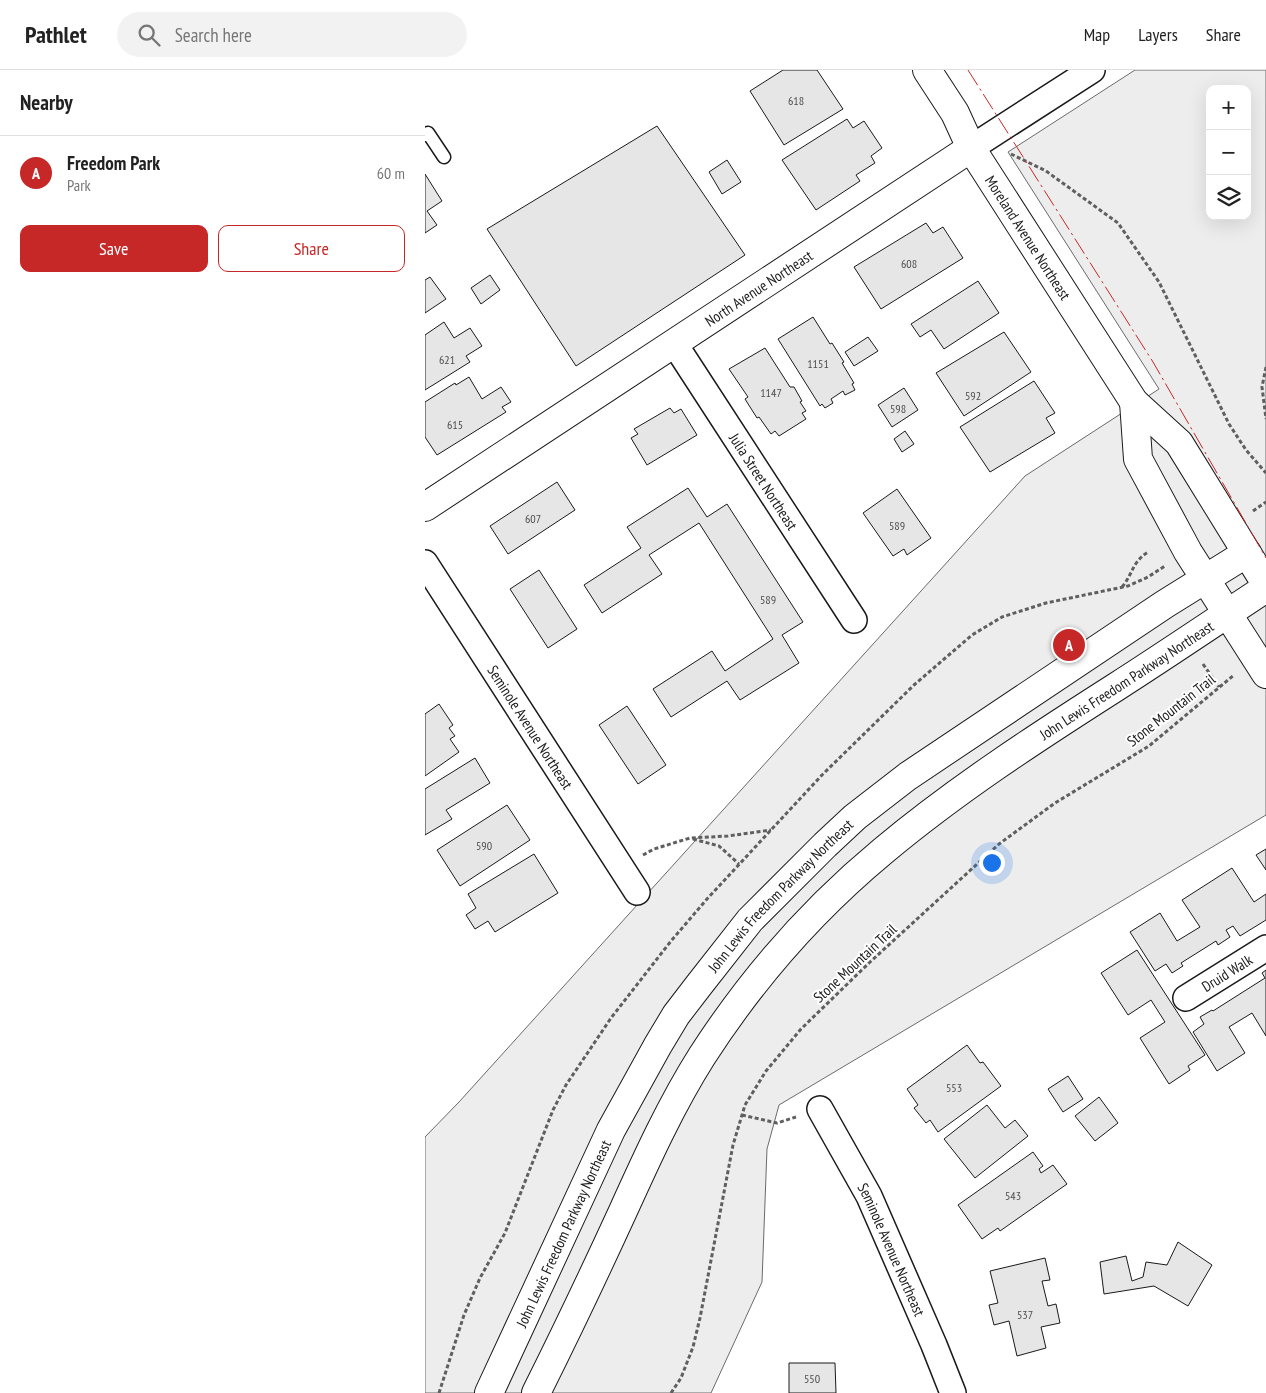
<!DOCTYPE html>
<html lang="en">
<head>
<meta charset="utf-8">
<style>
  :root { --surface:#fff; --page:#f2f2f2; --text:#222; --muted:#767676; --line:#e0e0e0; --accent:#c62828 }
  body { margin:0; font-family:"PT Sans Narrow",sans-serif; background:var(--page); color:var(--text) }
  .controls { position:absolute; right:15px; top:15px; display:grid; overflow:hidden; border-radius:10px; box-shadow:0 5px 20px #0002 }
  .controls button { width:45px; height:45px; display:grid; place-items:center; padding:0; border:0; border-bottom:1px solid var(--line); background:var(--surface); color:var(--text); font:25px sans-serif }
  .you { position:absolute; left:566px; top:792px; width:18px; height:18px; margin:-12px; border:4px solid #fff; border-radius:50%; background:#1a73e8; box-shadow:0 0 0 8px #1a73e833 }
  .badge { display:grid; place-items:center; width:32px; height:32px; border-radius:50%; background:var(--accent); color:#fff; font-size:16px; font-weight:700 }
  .pin { position:absolute; translate:-50% -50%; border:2px solid #fff; box-shadow:0 1px 5px #0006 }
  .list { margin:0; padding:0; list-style:none }
  h2 { display:flex; justify-content:space-between; align-items:center; height:65px; margin:0; padding:0 20px; font-size:21px }
  h2 small { font-size:16px; font-weight:400; color:var(--muted) }
  .list li { display:grid; grid-template-columns:32px 1fr auto; gap:15px; align-items:center; box-sizing:border-box; height:75px; padding:0 20px; border-top:1px solid var(--line) }
  .list b { display:block; font-size:19px; white-space:nowrap }
  .list p { margin:0; font-size:16px; white-space:nowrap; color:var(--muted) }
  .list em { font-size:16px; font-style:normal; color:var(--muted) }
  .actions { display:flex; gap:10px; padding:15px 20px }
  .actions a { flex:1; padding:11px 0; border:1px solid var(--accent); border-radius:10px; text-align:center; font-size:18px; color:var(--accent) }
  .actions .main { background:var(--accent); color:#fff }
  .icon { flex:none; width:28px; height:28px; fill:none; stroke:currentColor; stroke-width:2; stroke-linecap:round; stroke-linejoin:round }
  .map { position:relative; flex:none; width:841px; height:1323px; overflow:hidden }
  header { display:flex; align-items:center; gap:30px; box-sizing:border-box; height:70px; padding:0 25px; background:var(--surface); border-bottom:1px solid var(--line) }
  header strong { font-size:24px }
  nav { display:flex; gap:28px; margin-inline-start:auto; font-size:18px }
  .search { width:350px; height:45px; background:var(--page); display:flex; align-items:center; gap:12px; box-sizing:border-box; padding:0 18px; border-radius:28px; color:var(--muted); font-size:19px }
  main { display:flex }
  aside { flex:1; background:var(--surface) }
  .map>svg:first-child { display:block }
</style>
</head>
<body>
<header>
<strong>Pathlet</strong>
<div class="search"><svg class="icon" aria-label="search" viewBox="0 0 24 24"><circle cx="10" cy="10" r="6"/><path d="M15 15l6 6"/></svg>Search here</div>
<nav><a>Map</a><a>Layers</a><a>Share</a></nav>
</header>
<main>
<aside>
<h2>Nearby<small></small></h2>
<ul class="list">
<li><span class="badge">A</span><div><b>Freedom Park</b><p>Park</p></div><em>60 m</em></li>
</ul>
<div class="actions"><a class="main">Save</a><a>Share</a></div>
</aside>
<div class="map">
<svg width="841" height="1323" viewBox="0 0 841 1323">
  <rect width="100%" height="100%" fill="#fff"/>
  <path fill="#ededed" stroke="#6a6a6a" fill-rule="evenodd" d="M 710,0 L 841,0 L 841,745 L 354,1035 L 342,1079 L 337,1212 L 286,1323 L 0,1323 L 0,1067 L 34,1032 L 600,406 L 734,319 L 583,82 ZM 785,19 L 822,19 L 822,146 L 785,146 Z"/>
  <path fill="#e6e6e6" stroke="#1a1a1a" d="M 358,0 L 392,0 L 418,39 L 359,75 L 325,21 Z
    M 422,49 L 428,58 L 439,51 L 457,78 L 446,86 L 450,93 L 431,105 L 435,111 L 391,140 L 357,90 Z
    M 232,56 L 320,185 L 151,296 L 62,159 Z
    M 302,90 L 316,112 L 297,124 L 284,102 Z
    M 0,104 L 17,131 L 2,141 L 12,155 L 0,163 Z
    M 501,153 L 508,163 L 518,157 L 538,188 L 456,239 L 429,197 Z
    M 65,205 L 75,220 L 56,234 L 46,218 Z
    M 5,207 L 21,229 L 0,243 L 0,210 Z
    M 553,211 L 574,243 L 519,279 L 506,260 L 495,267 L 486,254 Z
    M 388,247 L 405,274 L 407,273 L 419,292 L 417,293 L 429,313 L 427,314 L 430,320 L 420,325 L 418,321 L 406,329 L 408,333 L 400,338 L 397,334 L 395,336 L 353,269 Z
    M 19,252 L 29,268 L 45,258 L 57,276 L 41,286 L 45,292 L 0,320 L 0,265 Z
    M 579,262 L 606,302 L 539,346 L 511,303 Z
    M 443,267 L 453,281 L 429,296 L 420,282 Z
    M 340,278 L 365,317 L 369,317 L 377,331 L 375,332 L 381,341 L 377,343 L 381,349 L 354,366 L 350,361 L 346,364 L 334,347 L 332,348 L 320,329 L 323,327 L 304,299 Z
    M 44,307 L 57,329 L 76,317 L 86,332 L 77,337 L 81,342 L 12,385 L 0,367 L 0,332 L 30,313 L 31,315 Z
    M 609,311 L 630,343 L 621,348 L 630,363 L 565,402 L 535,357 Z
    M 479,318 L 493,340 L 467,357 L 453,335 Z
    M 245,338 L 249,343 L 256,339 L 272,365 L 222,395 L 206,368 L 213,364 L 209,359 Z
    M 480,361 L 489,374 L 477,382 L 469,369 Z
    M 132,412 L 150,440 L 83,484 L 65,456 Z
    M 263,418 L 282,447 L 302,434 L 378,552 L 357,565 L 374,593 L 315,630 L 302,611 L 246,647 L 228,619 L 287,581 L 300,601 L 348,569 L 274,453 L 224,485 L 237,504 L 177,543 L 159,515 L 216,478 L 202,457 Z
    M 472,419 L 506,468 L 482,485 L 479,479 L 468,486 L 438,443 Z
    M 114,500 L 152,559 L 123,578 L 85,519 Z
    M 14,634 L 28,655 L 24,658 L 30,666 L 25,669 L 34,682 L 0,706 L 0,644 Z
    M 202,636 L 241,695 L 213,714 L 174,655 Z
    M 50,688 L 65,713 L 21,740 L 27,749 L 0,765 L 0,719 Z
    M 82,735 L 105,770 L 35,816 L 12,780 Z
    M 841,779 L 841,800 L 831,785 Z
    M 109,784 L 133,823 L 70,862 L 63,851 L 50,859 L 41,845 L 51,838 L 43,824 Z
    M 807,798 L 829,832 L 841,824 L 841,850 L 815,866 L 808,856 L 801,860 L 805,867 L 793,875 L 791,871 L 756,893 L 758,896 L 747,903 L 741,894 L 730,901 L 705,862 L 735,843 L 752,871 L 775,857 L 757,830 Z
    M 712,880 L 780,985 L 763,996 L 765,1000 L 744,1014 L 715,968 L 740,952 L 726,930 L 703,945 L 676,903 Z
    M 841,900 L 841,966 L 827,943 L 804,957 L 820,983 L 792,1001 L 768,962 L 779,954 L 775,947 L 787,940 L 788,941 L 840,908 L 837,903 Z
    M 542,975 L 555,993 L 558,992 L 576,1016 L 513,1062 L 505,1050 L 501,1053 L 489,1038 L 493,1035 L 482,1019 Z
    M 643,1006 L 658,1029 L 638,1042 L 623,1019 Z
    M 674,1027 L 693,1053 L 670,1071 L 650,1046 Z
    M 562,1035 L 580,1058 L 590,1050 L 603,1066 L 550,1108 L 519,1069 Z
    M 608,1082 L 618,1096 L 614,1099 L 616,1103 L 628,1095 L 642,1114 L 575,1161 L 573,1158 L 557,1169 L 533,1135 Z
    M 753,1172 L 787,1195 L 763,1236 L 729,1216 L 679,1224 L 675,1192 L 701,1186 L 707,1211 L 718,1207 L 721,1192 L 742,1195 Z
    M 620,1188 L 625,1210 L 617,1211 L 623,1236 L 631,1234 L 635,1253 L 616,1257 L 621,1278 L 592,1286 L 584,1251 L 569,1255 L 564,1235 L 573,1233 L 565,1201 Z
    M 364,1293 L 410,1293 L 411,1323 L 364,1323 Z"/>
  <g fill="none" stroke-linecap="round" stroke-linejoin="round">
    <defs>
      <path id="lane" d="M 0,65 L 3,63 L 19,87"/>
      <g id="street">
        <path d="M 546,78 L 667,0"/>
        <path id="s1" d="M 249,273 L 429,550"/>
        <path id="s2" d="M 0,493 L 212,822"/>
        <path id="s3" d="M 761,928 L 841,878"/>
        <path id="s4" d="M 395,1039 L 444,1126 L 509,1275 L 528,1323"/>
      </g>
      <g id="secondary">
        <path id="s5" d="M 0,437 L 546,78"/>
      </g>
      <g id="highway">
        <path id="s6" d="M 502,0 L 530,43 L 546,78 L 709,332 L 754,373 L 841,514"/>
        <path d="M 709,332 L 713,389 L 763,482 L 841,604"/>
        <path id="s7" d="M 64,1323 L 186,1060 L 233,975 L 251,945 L 274,915 L 325,850 L 400,775 L 430,747 L 483,706 L 740,534 L 822,483"/>
        <path id="s8" d="M 111,1323 C 141,1263 170,1202 198,1141 C 222,1088 246,1035 277,986 C 326,910 388,839 458,781 C 531,720 611,668 691,617 C 741,585 791,551 841,518"/>
      </g>
    </defs>
    <use href="#lane" stroke="#1a1a1a" stroke-width="15"/>
    <use href="#street" stroke="#1a1a1a" stroke-width="28"/>
    <use href="#secondary" stroke="#1a1a1a" stroke-width="30"/>
    <use href="#highway" stroke="#1a1a1a" stroke-width="30"/>
    <path stroke="#5f5f5f" stroke-width="3" stroke-dasharray="4 2.5" stroke-linecap="butt" d="M 586,84 L 621,101 L 693,153 L 734,212 L 804,354 L 821,380 L 841,403
      M 841,297 L 837,317 L 841,349
      M 828,441 L 841,432
      M 697,517 C 708,504 707,492 723,482
      M 778,594 L 794,617
      M 268,769 L 294,776 L 314,794
      M 218,785 L 229,779 L 265,768 L 303,766 L 346,760
      M 317,1045 L 352,1053 L 371,1047
      M 14,1323 L 39,1245 L 55,1208 L 80,1163 L 128,1040 L 141,1015 L 186,948 L 246,871 L 282,829 L 397,705 L 489,615 L 547,565 L 577,547 L 621,533 L 703,516 L 723,507 L 740,496
      M 246,1323 L 256,1308 L 268,1277 L 275,1248 L 308,1075 L 320,1035 L 341,1001 L 376,959 L 444,893 L 574,774 L 630,733 L 724,676 L 809,605"/>
    <use href="#lane" stroke="#fff" stroke-width="12"/>
    <use href="#street" stroke="#fff" stroke-width="25"/>
    <use href="#secondary" stroke="#fff" stroke-width="28"/>
    <use href="#highway" stroke="#fff" stroke-width="28"/>
    <path stroke="#c62828" stroke-width="1" stroke-dasharray="18 4 2.5 4" stroke-linecap="butt" d="M 543,0 L 728,292 L 841,488"/>
  </g>
  <g text-anchor="middle" dominant-baseline="central" stroke-width="4" stroke-linejoin="round" paint-order="stroke">
    <g font-size="12" fill="#4d4d4d">
      <text x="371" y="30">618</text>
      <text x="484" y="193">608</text>
      <text x="22" y="289">621</text>
      <text x="393" y="293">1151</text>
      <text x="346" y="322">1147</text>
      <text x="548" y="325">592</text>
      <text x="473" y="338">598</text>
      <text x="30" y="354">615</text>
      <text x="108" y="448">607</text>
      <text x="472" y="455">589</text>
      <text x="343" y="529">589</text>
      <text x="59" y="775">590</text>
      <text x="529" y="1017">553</text>
      <text x="588" y="1125">543</text>
      <text x="600" y="1244">537</text>
      <text x="387" y="1308">550</text>
    </g>
    <g font-size="15" fill="#1a1a1a" stroke="#fff">
      <text stroke="none"><textPath href="#s6" startOffset="196">Moreland Avenue Northeast</textPath></text>
      <text stroke="none"><textPath href="#s5" startOffset="399">North Avenue Northeast</textPath></text>
      <text stroke="none"><textPath href="#s1" startOffset="165">Julia Street Northeast</textPath></text>
      <text stroke="none"><textPath href="#s8" startOffset="948">John Lewis Freedom Parkway Northeast</textPath></text>
      <text transform="translate(746 640) rotate(-38)">Stone Mountain Trail</text>
      <text stroke="none"><textPath href="#s2" startOffset="195">Seminole Avenue Northeast</textPath></text>
      <text stroke="none"><textPath href="#s7" startOffset="581">John Lewis Freedom Parkway Northeast</textPath></text>
      <text transform="translate(430 893) rotate(-43)">Stone Mountain Trail</text>
      <text stroke="none"><textPath href="#s3" startOffset="48">Druid Walk</textPath></text>
      <text stroke="none"><textPath href="#s7" startOffset="176">John Lewis Freedom Parkway Northeast</textPath></text>
      <text stroke="none"><textPath href="#s4" startOffset="158">Seminole Avenue Northeast</textPath></text>
    </g>
  </g>
</svg>
<div class="controls">
<button>+</button>
<button>−</button>
<button><svg class="icon" aria-label="layers" viewBox="0 0 24 24"><path d="M12 4l9 5-9 5-9-5zM3 14l9 5 9-5"/></svg></button>
</div>
<div class="you"></div>
<div class="pin badge" style="left:644px;top:575px">A</div>
</div>
</main>
</body>
</html>
